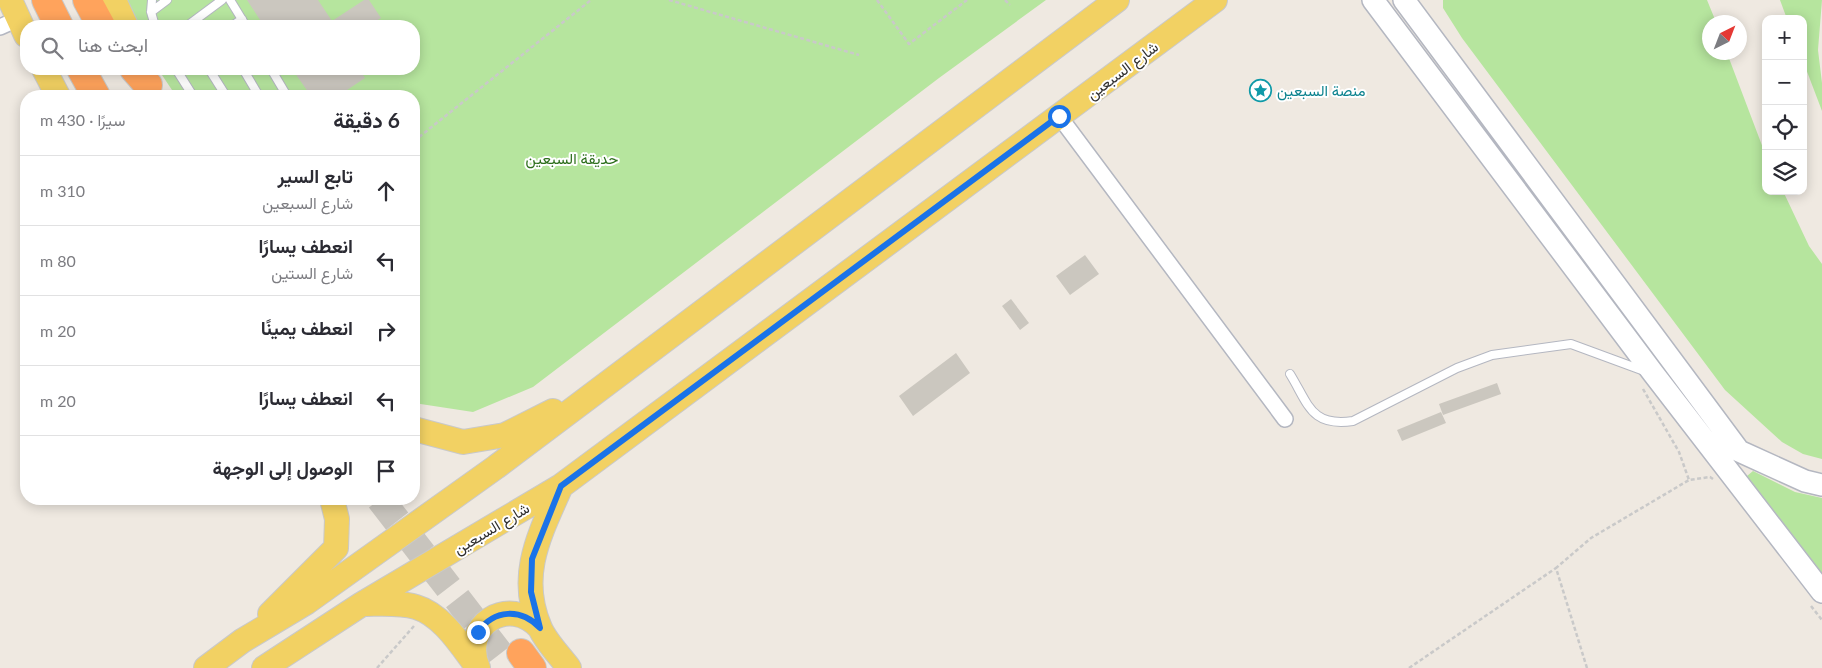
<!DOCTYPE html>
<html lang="ar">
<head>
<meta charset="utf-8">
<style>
  :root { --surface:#fff; --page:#f7f7f7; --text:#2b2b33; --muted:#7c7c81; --line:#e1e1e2 }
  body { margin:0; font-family:Lato,Vazirmatn,sans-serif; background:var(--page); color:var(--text); direction:rtl }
  .controls { position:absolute; right:15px; top:15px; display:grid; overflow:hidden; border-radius:10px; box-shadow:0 2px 12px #0003 }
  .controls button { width:45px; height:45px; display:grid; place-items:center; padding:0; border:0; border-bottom:1px solid var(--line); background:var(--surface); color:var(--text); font:25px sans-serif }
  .compass { position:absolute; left:1702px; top:15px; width:45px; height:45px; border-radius:50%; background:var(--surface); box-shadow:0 2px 12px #0003; rotate:42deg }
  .stop { position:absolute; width:15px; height:15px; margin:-11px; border:4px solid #1a73e8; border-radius:50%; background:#fff }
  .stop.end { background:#1a73e8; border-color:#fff; box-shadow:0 1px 5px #0008 }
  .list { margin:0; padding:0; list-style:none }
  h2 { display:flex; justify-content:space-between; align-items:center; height:65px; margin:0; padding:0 20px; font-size:21px }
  h2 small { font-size:16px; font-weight:400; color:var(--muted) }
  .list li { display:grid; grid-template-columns:32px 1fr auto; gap:15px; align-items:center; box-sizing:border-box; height:70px; padding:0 20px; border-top:1px solid var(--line) }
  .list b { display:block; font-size:19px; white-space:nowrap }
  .list p { margin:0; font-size:16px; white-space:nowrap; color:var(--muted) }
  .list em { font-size:16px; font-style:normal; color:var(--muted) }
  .icon { flex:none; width:28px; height:28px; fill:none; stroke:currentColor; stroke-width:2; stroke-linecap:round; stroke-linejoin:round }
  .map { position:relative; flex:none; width:1822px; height:668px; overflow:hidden; direction:ltr }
  .search { position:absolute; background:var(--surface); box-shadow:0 2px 12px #0003; left:20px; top:20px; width:400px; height:55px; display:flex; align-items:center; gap:12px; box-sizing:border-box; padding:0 18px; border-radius:20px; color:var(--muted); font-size:19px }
  .panel { position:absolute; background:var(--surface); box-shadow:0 2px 12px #0003; left:20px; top:90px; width:400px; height:415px; border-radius:20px; direction:rtl }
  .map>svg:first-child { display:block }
</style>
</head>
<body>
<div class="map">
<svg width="1822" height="668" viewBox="0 0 1822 668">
  <rect width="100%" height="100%" fill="#efe9e1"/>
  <path fill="#b6e59e" d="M 127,0 L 1046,0 L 939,78 L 533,387 L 473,412 L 414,403 L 414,96 L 176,96 L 158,69 L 414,69 L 414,26 L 139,26 Z
    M 1443,0 L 1707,0 L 1716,22 L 1710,22 L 1710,52 L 1727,53 L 1766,156 L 1766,191 L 1783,191 L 1809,246 L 1822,264 L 1822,459 L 1803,454 L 1782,442 L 1725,390 L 1462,38 L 1443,8 Z
    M 1780,0 L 1822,0 L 1818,50 L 1822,83 L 1822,111 L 1803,61 L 1803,19 L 1787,19 Z
    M 1753,471 L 1795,492 L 1822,498 L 1822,573 L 1747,476 Z"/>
  <path fill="#cbc7bf" d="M 247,0 L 318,0 L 332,21 L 364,0 L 369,0 L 381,18 L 368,26 L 264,26 Z
    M 292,69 L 359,69 L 365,78 L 338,96 L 311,96 Z
    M 1085,255 L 1099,274 L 1070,295 L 1056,276 Z
    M 1011,299 L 1029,323 L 1020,330 L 1002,306 Z
    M 956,353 L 970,373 L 913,416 L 899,396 Z
    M 1497,383 L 1501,394 L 1443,415 L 1439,404 Z
    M 1441,412 L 1446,423 L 1402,441 L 1397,430 Z"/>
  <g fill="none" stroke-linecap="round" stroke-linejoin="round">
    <path stroke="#c8c4bd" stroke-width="28" stroke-dasharray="28 14" stroke-linecap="butt" d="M 380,499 L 507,663"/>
    <defs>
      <path id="lane" d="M 152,0 L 151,12 L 155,26
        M 230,0 L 246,26
        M 151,12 L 167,0
        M 187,26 L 222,0
        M 232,26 L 242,19
        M 176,69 L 193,96
        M 209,69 L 226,96
        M 243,69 L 259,96
        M 271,69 L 287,96
        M 1290,374 C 1309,405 1311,427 1353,421 L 1457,368 L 1492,355 L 1571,344 L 1647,372"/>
      <path id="street" d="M 0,27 L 18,19
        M 1059,116 L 1285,419"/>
      <path id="secondary" d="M 1373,0 L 1653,373 L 1822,592
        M 1404,0 L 1739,451 L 1805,481 L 1822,485"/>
      <path id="primary" d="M 10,0 L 26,35
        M 114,0 L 126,26
        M 44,69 L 58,96
        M 414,429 L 463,442 L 505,435 L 553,411
        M 561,486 C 540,534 517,575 540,628 C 546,642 560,656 569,668
        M 362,604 C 379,604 399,602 416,607 C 443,615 462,647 478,668
        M 270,614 L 336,548 L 337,519 L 332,499
        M 206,668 L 242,641 L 307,602 L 496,467 L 1117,0
        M 264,668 L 362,604 L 561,486 L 1215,0
        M 478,668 C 460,625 509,594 540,628"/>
      <path id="highway" d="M 46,0 L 59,26
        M 87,0 L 101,26
        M 81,69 L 96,96
        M 134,69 L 148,85
        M 521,653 L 532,668"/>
    </defs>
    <use href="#lane" stroke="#b4b7c1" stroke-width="10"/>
    <use href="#street" stroke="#b4b7c1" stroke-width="18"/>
    <use href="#secondary" stroke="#b4b7c1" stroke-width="24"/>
    <use href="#primary" stroke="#c9c9c9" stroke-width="26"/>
    <use href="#highway" stroke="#c9c9c9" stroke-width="30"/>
    <path stroke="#c9c9c9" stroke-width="2.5" stroke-dasharray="4 2.5" stroke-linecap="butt" d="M 669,0 L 859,55
      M 877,0 L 909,44 L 967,0
      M 1005,0 L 1010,5
      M 414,141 L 591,0
      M 1643,389 L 1679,452 L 1689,480 L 1710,477 L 1713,479
      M 1811,606 L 1822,620
      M 377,668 L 414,626
      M 1409,668 L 1556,568
      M 1587,668 L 1556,568 L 1591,538 L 1689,480"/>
    <use href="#lane" stroke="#fff" stroke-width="8"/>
    <use href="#street" stroke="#fff" stroke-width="15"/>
    <use href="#secondary" stroke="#fff" stroke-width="21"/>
    <use href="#primary" stroke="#f2d163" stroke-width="24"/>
    <use href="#highway" stroke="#ffa35c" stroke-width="28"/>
  </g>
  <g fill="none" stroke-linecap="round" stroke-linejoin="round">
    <path stroke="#1a73e8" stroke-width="6" d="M 478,632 C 494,609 521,608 540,628 L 531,592 L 532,559 L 561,486 L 1059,116"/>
  </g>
  <defs>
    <symbol id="sight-ring" viewBox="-11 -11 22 22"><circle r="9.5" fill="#fff" stroke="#0f9aa8" stroke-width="1.5"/><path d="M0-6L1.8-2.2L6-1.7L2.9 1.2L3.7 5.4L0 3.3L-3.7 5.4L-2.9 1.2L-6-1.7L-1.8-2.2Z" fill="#0f9aa8"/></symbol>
  </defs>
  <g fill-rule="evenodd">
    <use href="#sight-ring" x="1248" y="78" width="25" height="25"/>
  </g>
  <g text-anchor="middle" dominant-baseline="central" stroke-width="4" stroke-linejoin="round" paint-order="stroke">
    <g font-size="15" fill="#2e2e2e" stroke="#fff">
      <text transform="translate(1122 70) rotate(-37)">شارع السبعين</text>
      <text transform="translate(491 528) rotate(-31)">شارع السبعين</text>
    </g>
    <g font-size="15" fill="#0d838f" stroke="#fff" text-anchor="start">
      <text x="1277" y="90">منصة السبعين</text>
    </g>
    <g font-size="15" fill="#2c6e1b" stroke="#fff">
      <text x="572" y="158">حديقة السبعين</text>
    </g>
  </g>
</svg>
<div class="controls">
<button>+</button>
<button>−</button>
<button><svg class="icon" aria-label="locate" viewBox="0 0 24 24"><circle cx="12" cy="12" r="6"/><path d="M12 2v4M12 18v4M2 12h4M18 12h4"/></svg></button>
<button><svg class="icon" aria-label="layers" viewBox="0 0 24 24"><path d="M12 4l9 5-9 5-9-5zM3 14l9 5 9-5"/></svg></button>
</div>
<svg class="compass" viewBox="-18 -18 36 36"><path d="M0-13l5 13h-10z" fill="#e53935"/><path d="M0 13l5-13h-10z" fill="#7c7c81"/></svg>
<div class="stop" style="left:1059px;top:116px"></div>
<div class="stop end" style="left:478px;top:632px"></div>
<div class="search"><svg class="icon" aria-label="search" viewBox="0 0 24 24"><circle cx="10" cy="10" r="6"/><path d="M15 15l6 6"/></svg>ابحث هنا</div>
<section class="panel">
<h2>6 دقيقة<small>سيرًا · 430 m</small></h2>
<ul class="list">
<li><svg class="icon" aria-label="ahead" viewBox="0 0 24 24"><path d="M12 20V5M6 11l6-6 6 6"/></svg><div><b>تابع السير</b><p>شارع السبعين</p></div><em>310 m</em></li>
<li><svg class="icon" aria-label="left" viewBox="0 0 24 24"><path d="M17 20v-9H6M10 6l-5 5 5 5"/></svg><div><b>انعطف يسارًا</b><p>شارع الستين</p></div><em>80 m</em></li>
<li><svg class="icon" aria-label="right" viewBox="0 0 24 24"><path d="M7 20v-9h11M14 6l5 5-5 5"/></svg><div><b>انعطف يمينًا</b></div><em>20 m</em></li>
<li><svg class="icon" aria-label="left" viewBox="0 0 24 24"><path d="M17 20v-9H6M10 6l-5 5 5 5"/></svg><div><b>انعطف يسارًا</b></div><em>20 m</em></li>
<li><svg class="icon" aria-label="arrive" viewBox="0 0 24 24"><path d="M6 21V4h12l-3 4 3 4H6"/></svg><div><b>الوصول إلى الوجهة</b></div></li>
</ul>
</section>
</div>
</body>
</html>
